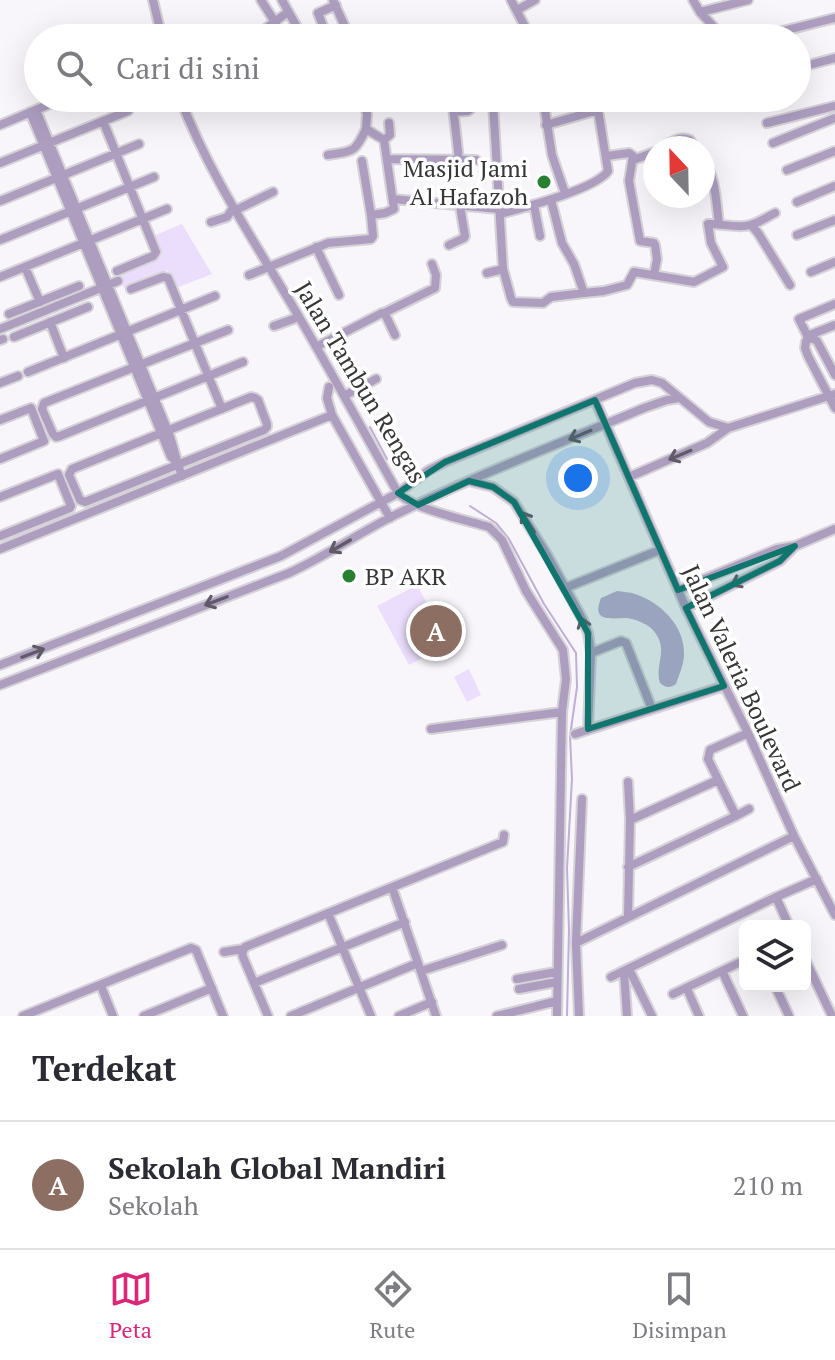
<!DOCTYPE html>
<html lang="id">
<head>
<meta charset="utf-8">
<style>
  :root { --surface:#fff; --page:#f2f2f3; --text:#2b2b33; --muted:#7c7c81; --line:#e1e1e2; --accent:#db2777 }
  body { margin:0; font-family:"PT Serif",serif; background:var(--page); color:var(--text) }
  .controls { position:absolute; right:24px; bottom:24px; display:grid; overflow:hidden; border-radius:12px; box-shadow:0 8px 32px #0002 }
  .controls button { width:72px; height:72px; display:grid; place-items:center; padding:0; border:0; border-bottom:2px solid var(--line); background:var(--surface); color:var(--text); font:40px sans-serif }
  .compass { position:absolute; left:643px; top:136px; width:72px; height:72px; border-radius:50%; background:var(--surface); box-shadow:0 8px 32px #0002; rotate:338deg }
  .you { position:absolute; left:578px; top:478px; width:28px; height:28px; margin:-20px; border:6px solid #fff; border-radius:50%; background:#1a73e8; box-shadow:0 0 0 12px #1a73e833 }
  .badge { display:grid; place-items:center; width:52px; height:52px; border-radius:50%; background:var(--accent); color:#fff; font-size:26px; font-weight:700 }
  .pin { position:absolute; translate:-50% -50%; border:4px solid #fff; box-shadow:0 2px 8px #0006 }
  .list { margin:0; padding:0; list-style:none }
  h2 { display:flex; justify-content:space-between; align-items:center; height:104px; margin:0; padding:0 32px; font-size:34px }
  h2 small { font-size:26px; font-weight:400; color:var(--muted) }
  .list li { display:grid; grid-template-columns:52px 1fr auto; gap:24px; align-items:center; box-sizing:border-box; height:128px; padding:0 32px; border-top:2px solid var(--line) }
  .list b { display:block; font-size:30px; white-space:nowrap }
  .list p { margin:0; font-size:26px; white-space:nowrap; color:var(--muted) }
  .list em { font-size:26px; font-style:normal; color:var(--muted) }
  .icon { flex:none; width:44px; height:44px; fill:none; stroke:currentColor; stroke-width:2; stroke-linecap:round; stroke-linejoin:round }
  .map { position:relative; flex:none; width:835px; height:1016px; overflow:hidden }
  .search { position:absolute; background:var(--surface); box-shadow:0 8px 32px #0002; left:24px; right:24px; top:24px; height:88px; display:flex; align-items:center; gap:20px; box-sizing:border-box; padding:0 28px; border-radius:44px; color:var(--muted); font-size:30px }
  .sheet { height:232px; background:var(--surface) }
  nav { display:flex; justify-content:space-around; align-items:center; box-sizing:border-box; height:112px; border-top:2px solid var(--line); background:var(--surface); font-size:22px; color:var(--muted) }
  nav a { display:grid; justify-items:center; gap:4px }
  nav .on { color:var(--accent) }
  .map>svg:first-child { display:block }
</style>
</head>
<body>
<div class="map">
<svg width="835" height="1016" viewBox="0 0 835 1016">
  <rect width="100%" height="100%" fill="#f8f6fb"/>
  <path fill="#ebdefc" d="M 182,224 L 212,274 L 176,288 L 168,270 L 124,288 L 118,274 L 162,256 L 153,236 Z
    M 417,585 L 449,643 L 409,665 L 377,606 Z
    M 469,669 L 481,695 L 467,702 L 454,677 Z"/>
  <path fill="#bfafd4" d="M 617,591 C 623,592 630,592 635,594 C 660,602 685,626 684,654 C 684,664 679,675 676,684 C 670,688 666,688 660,683 C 654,663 671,648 651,628 C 645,623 634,619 627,618 C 611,618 591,623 601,598 Z"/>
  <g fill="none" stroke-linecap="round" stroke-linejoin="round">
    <path stroke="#bfafd4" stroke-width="2" d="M 370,427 L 387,459
      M 470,506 L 496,523 L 509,539 L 544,604 L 576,653 L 577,687 L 570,736 L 572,779 L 567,868 L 569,930 L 567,1016"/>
    <defs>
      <path id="minor" d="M 153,0 L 162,38
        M 261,0 L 275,22 L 280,38
        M 282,0 L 303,38
        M 333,0 L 350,38
        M 511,0 L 531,38
        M 693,0 L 700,12 L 724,38
        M 517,10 L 535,0
        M 700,12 L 748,0
        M 265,29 L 288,12
        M 317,38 L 326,34 L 318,13 L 336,5
        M 755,38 L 835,18
        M 797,68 L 835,58
        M 180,98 C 210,177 257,245 299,317 C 333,375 365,434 398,493 C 413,509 466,520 489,527 L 502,540 L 526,591 L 563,650 L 566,679 L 562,712 L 557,1016
        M 452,98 L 459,160
        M 515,98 L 518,106 L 543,99
        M 543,98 L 552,155 L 565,193
        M 303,99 L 307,98
        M 493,103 L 503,269 L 511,298 L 513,302 L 543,303 L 551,297 L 584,293
        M 36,110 L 168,431 C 174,446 176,461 182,476
        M 598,110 L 610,98
        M 30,112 L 171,457 L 177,462
        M 455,112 L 468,111 L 474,106 L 516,100
        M 103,121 L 156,252 L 153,256 L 117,271
        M 767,123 L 835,106
        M 0,125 L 64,98
        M 384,140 L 390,135 L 389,123
        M 773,143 L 835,118
        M 661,148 C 670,143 680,135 690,140 L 694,148
        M 328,155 C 353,151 355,153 366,129
        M 607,156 L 629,153 L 633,156 L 629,181 L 640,241 L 654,243 L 655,245 L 657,259 L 654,275
        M 387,159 L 476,160
        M 703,159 C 716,177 716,202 719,224
        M 633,160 L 655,152
        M 362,161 L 371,215
        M 0,163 L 128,111 L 123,98
        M 787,170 L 835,151
        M 393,199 L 499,209
        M 551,200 L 562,243 L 574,264 L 584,293 L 604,291 L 627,285 L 634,272 L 694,282 L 723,267 L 711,243 L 708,224 C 721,223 737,229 750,225 C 758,223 767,217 775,213
        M 0,201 L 139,144
        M 797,202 L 835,186
        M 534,205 L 540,236
        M 234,211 L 273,192
        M 500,214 C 523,208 596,189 608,171 L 598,110 L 546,125
        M 211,222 L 227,217 L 233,208
        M 751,225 L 758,233 L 790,285
        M 797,235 L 835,220
        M 0,240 L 154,177
        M 449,245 L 464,238 L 465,236 L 460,206
        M 316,247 L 339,295
        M 25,267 L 40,302
        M 811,272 L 835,262
        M 487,273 L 503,269
        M 249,275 L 328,243 L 371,239 L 373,236 L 371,215 L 385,213 L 394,209 L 384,140 L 366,129 L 367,114 L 363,98
        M 0,277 L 167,209
        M 131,289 L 163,277 L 168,278 L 222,409
        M 384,313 L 435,288 L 436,275 L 432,264
        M 9,314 L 79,286
        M 50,322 L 64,358
        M 274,326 L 299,317
        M 0,329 L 118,281
        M 228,330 L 44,403 L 42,409 L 53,434 L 56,437 L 60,436 L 243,362
        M 807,336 L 835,325
        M 14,337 L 88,307
        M 809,339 L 799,319 L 835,304
        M 0,340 L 3,339
        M 316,347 L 382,313 L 385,314 L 395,335
        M 28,372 L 215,296
        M 835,375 L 817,341 L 812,338 L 806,341 L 805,348 L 808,356 L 835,408
        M 0,383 L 18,376
        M 329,387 L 327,398 L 332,415 L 390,518
        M 344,396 L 376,379
        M 251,397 L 255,398 L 258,400 L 267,424 L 267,427 L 264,430 L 85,502 L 80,500 L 69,475 L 72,469 Z
        M 595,400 L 686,608 L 748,733 L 794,836 L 835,915
        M 0,420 L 31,408 L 44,441 L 0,459
        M 629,477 L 707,443 L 728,428 L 835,394
        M 469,481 L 493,487 L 514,502 L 546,553 L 583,620 L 588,633 L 591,653 L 588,729
        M 0,497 L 58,474 L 71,506 L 70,508 L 0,536
        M 0,549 L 332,415
        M 565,588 L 660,550
        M 678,590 L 777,549 L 795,546 L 835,529
        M 686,608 L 780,561 L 794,547
        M 591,653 L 621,641 L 626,643 L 652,709
        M 0,665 L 281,556 L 398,493 L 429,470 L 445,462 L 635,383 L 652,380 L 662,383 L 709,422 L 728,428
        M 0,685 L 289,573 C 324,557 356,535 391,517 C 473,476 559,444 644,408 L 667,400 L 679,398
        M 431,729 L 562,712
        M 575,734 L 724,686
        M 628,782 L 630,820
        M 736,816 L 749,809
        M 628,867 L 736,816 L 708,759 L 710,750 L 748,733
        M 392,887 L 436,1016
        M 776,897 L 789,926
        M 328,913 L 371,1016
        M 628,917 L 630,820 L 718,780
        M 576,943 L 794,836
        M 224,952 L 243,949
        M 805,959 L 832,1016
        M 629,969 L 652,1016
        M 421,971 L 502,945
        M 624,971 L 627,1016
        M 722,971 L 743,1016
        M 611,977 L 776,897 L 817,879
        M 517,979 L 556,972
        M 254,983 L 405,922
        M 101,986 L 113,1016
        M 775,986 L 789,1016
        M 519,989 L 557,982
        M 687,989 L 699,1016
        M 673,994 L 745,960
        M 23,1016 L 191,948 L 196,950 L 223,1016
        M 144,1016 L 212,988
        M 268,1016 L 243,957 L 242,953 L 245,947 L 503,842 L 504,835
        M 291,1016 L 418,963
        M 399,1016 L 432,1002
        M 497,1016 L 557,1001
        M 579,1016 L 576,943 L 582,799"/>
    </defs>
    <use href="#minor" stroke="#d5d3d8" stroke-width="12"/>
    <use href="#minor" stroke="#ad9ec0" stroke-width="8"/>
  </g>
  <defs><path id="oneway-shaft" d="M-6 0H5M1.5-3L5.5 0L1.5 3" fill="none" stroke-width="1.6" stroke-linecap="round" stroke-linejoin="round" transform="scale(2)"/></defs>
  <g stroke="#605a68">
    <use href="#oneway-shaft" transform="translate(580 435) rotate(157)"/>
    <use href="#oneway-shaft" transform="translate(680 455) rotate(157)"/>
    <use href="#oneway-shaft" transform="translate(528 522) rotate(-122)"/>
    <use href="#oneway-shaft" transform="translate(340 546) rotate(150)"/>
    <use href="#oneway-shaft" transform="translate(742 580) rotate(154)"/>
    <use href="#oneway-shaft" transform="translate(216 601) rotate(159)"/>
    <use href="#oneway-shaft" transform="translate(585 629) rotate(-109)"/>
    <use href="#oneway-shaft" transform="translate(33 653) rotate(-21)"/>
  </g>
  <path fill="#0f766e" fill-opacity="0.2" stroke="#0f766e" stroke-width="6" stroke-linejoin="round" d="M 595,400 L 678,590 L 795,546 L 780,561 L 686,608 L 724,686 L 588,729 L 588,633 L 514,502 L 493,487 L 469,481 L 418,505 L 398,493 L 445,462 Z"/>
  <g fill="#278130" stroke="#fff" stroke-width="3">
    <circle cx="544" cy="182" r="8"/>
    <circle cx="349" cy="576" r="8"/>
  </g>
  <g text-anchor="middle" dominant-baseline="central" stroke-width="7" stroke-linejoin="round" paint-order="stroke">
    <g font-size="24" fill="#373638" stroke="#fff" text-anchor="end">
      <text x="528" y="168">Masjid Jami<tspan x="528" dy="28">Al Hafazoh</tspan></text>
      <text x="365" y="576" text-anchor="start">BP AKR</text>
    </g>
    <g font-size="24" fill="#373638" stroke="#fff">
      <text transform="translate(361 382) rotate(59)">Jalan Tambun Rengas</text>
      <text transform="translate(742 678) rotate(65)">Jalan Valeria Boulevard</text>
    </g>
  </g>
</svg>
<div class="controls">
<button><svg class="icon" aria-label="layers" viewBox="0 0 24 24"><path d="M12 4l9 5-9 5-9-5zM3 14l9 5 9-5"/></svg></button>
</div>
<svg class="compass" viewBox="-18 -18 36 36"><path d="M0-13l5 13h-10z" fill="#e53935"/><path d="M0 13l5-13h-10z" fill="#7c7c81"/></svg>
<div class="you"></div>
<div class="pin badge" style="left:436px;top:631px;background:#8d6e63">A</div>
<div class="search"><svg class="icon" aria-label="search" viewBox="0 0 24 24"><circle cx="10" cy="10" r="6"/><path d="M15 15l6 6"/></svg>Cari di sini</div>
</div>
<section class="sheet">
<h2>Terdekat<small></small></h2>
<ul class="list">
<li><span class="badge" style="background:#8d6e63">A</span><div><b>Sekolah Global Mandiri</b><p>Sekolah</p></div><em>210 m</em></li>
</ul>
</section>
<nav>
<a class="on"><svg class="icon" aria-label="map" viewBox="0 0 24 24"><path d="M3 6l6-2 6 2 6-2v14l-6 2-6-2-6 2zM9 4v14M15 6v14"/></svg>Peta</a>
<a><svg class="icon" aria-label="directions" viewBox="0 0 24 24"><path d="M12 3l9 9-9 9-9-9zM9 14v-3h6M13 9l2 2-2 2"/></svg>Rute</a>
<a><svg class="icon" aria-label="saved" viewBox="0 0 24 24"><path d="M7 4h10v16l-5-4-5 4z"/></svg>Disimpan</a>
</nav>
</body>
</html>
